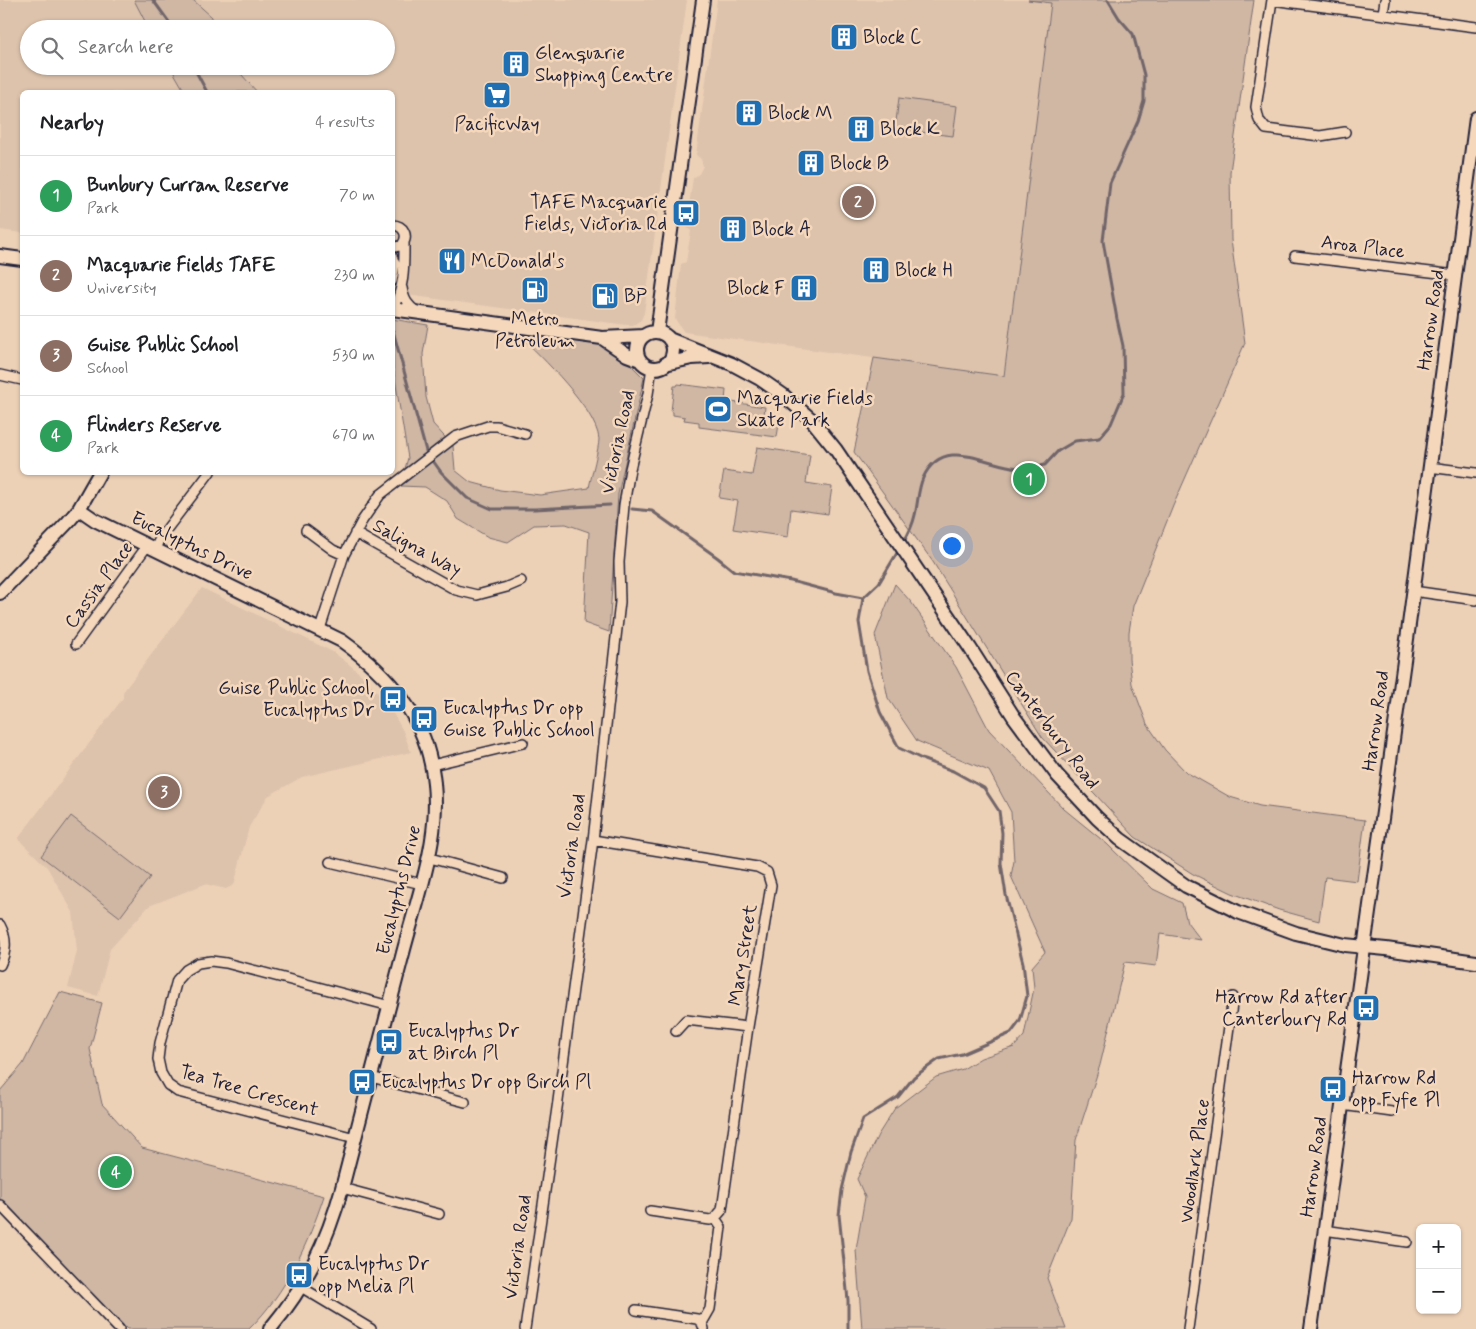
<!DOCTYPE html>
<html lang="en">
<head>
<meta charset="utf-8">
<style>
  :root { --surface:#fff; --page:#f6f6f6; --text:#202124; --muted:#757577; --line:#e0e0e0; --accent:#1f6fb2 }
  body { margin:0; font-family:Mynerve,sans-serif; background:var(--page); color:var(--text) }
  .controls { position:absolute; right:15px; bottom:15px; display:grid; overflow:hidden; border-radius:8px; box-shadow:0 1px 4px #0004 }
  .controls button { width:45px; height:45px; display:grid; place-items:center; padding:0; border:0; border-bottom:1px solid var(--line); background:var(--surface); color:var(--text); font:25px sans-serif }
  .you { position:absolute; left:951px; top:545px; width:18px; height:18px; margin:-12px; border:4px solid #fff; border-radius:50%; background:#1a73e8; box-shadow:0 0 0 8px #1a73e833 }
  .badge { display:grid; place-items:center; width:32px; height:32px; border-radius:50%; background:var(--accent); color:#fff; font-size:16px; font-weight:700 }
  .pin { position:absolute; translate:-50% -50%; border:2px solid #fff; box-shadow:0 1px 5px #0006 }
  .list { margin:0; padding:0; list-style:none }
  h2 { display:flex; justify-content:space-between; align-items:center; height:65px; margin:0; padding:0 20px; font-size:21px }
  h2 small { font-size:16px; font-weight:400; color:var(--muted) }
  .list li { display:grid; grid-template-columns:32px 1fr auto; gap:15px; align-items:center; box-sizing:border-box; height:80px; padding:0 20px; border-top:1px solid var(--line) }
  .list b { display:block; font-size:19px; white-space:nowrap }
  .list p { margin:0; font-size:16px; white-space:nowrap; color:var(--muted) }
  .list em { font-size:16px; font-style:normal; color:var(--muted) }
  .icon { flex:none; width:28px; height:28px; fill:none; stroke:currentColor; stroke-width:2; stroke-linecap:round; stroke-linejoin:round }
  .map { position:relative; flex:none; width:1476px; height:1329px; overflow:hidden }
  .search { position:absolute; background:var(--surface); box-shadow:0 1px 4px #0004; left:20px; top:20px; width:375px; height:55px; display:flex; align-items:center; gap:12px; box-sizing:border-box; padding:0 18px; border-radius:28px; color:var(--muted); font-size:19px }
  .panel { position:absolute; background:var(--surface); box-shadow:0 1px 4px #0004; left:20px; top:90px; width:375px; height:385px; border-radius:8px }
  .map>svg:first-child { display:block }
</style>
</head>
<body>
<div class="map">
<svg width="1476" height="1329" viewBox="0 0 1476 1329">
  <rect width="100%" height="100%" fill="#edd1b6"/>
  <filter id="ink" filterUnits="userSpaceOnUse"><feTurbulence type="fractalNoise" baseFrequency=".02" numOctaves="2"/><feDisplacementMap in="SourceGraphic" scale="10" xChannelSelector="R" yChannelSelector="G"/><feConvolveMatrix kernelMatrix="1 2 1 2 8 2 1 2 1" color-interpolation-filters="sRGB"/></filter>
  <g filter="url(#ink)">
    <path fill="#ddc3ac" d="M 0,0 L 134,0 L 149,29 L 29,29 L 29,66 L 170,66 L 185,92 L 22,92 L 22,233 L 0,230 Z
      M 193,0 L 687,0 L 644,313 L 641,320 L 633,325 L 626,325 L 393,293 L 392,92 L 257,92 L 234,66 L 386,66 L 386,29 L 212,29 L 212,17 Z
      M 717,0 L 1028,0 L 1051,3 L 1004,376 L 684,332 L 675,319 L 681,264 L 686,262 L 691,231 L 686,226 L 693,178 L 699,174 L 703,166 L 701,159 L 696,155 Z
      M 202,588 L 333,652 L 350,665 L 366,679 L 390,708 L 403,731 L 411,752 L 302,777 L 268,796 L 249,827 L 234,885 L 226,889 L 205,884 L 149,906 L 110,949 L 98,996 L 68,988 L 77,951 L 73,912 L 47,867 L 18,839 L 123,698 L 123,692 Z"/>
    <path fill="#cfb7a4" stroke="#786c70" d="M 134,0 L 193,0 L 212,17 L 212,29 L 149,29 Z
      M 1028,0 L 1254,0 L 1230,172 L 1231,240 L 1245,343 L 1173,506 L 1133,606 L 1129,632 L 1129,659 L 1132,684 L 1147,724 L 1165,750 L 1186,772 L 1230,797 L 1260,806 L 1365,820 L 1357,881 L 1325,877 L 1319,921 L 1279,910 L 1232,893 L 1193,874 L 1135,837 L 1042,737 L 933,562 L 854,452 L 874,358 L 1004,376 L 1051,3 Z
      M 170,66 L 234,66 L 257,92 L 185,92 Z
      M 899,98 L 957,106 L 953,136 L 895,129 Z
      M 392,319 L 428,325 L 423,354 L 426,397 L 433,424 L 453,446 L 455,470 L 470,482 L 500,490 L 540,495 L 589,488 C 591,477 599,448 599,439 C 596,409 541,356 519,335 L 612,346 L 644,378 L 618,494 L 609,632 L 584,623 L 589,532 L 566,524 L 534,525 L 508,542 L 488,537 L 458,519 L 447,501 L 425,487 L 400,486 L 408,458 L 393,367 Z
      M 678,384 L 726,390 L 725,401 L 765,407 L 763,422 L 779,424 L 777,437 L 699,427 L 699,422 L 684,420 L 685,417 L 673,415 L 673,412 L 671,411 L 674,386 L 677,386 Z
      M 757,447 L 810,455 L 806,483 L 832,487 L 828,514 L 791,509 L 788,537 L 733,529 L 738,501 L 719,498 L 724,471 L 752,475 Z
      M 895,584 L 911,602 L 956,667 L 989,730 L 1064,809 L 1107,844 L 1153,889 L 1182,903 L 1187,922 L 1201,940 L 1160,934 L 1156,966 L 1125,962 L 1100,1065 L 1076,1140 L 1071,1218 L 1047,1278 L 1066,1329 L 862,1329 L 856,1250 L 865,1197 L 857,1179 L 878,1135 L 895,1108 L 936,1077 L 963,1069 L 981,1058 L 1014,1047 L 1024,1036 L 1034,988 L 1032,967 L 1045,952 L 1011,876 L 1014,861 L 1011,812 L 989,771 L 917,741 L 888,698 L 875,635 Z
      M 71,816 L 150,877 L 120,917 L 41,856 Z
      M 60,992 L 102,1003 L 90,1049 L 102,1104 L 142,1148 L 324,1196 C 308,1244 286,1293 249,1329 L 127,1329 L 0,1199 L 0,1091 L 23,1064 Z"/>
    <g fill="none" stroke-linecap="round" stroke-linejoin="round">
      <path stroke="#71656a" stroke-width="3" d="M 153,0 L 174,29
        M 193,66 L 207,92
        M 393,331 L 426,451 L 441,472 L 467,498 L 492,509 L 535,509 L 610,505
        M 632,509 L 652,511 L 718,558 L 734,571 L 791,581 L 836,593 L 863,598
        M 903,543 C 908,535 913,524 915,515 C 918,503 918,489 923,478 C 944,434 986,466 1019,468 C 1027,468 1037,466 1045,465 L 1058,451 L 1075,441 L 1099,438 L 1111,424 L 1124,393 L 1123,346 L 1117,319 L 1103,241 L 1110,183 L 1138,121 L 1144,101 L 1144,75 L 1133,34 L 1119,18 L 1108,0
        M 848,1329 L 848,1300 L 839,1215 L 842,1190 L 851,1152 L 863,1119 L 898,1097 L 914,1077 L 939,1059 L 962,1054 L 1011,1033 L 1020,1021 L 1027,996 L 1023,963 L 1006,895 L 1001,863 L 1002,833 L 999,811 L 984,788 L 953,771 L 924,760 L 899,748 L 880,712 L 867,671 L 859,622 L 863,598 L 879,583 L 900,548"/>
      <defs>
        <path id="street" d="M 1383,14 L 1385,0
          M 1345,132 L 1320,136 L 1266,129 L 1259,120 L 1256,107 L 1272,0 L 1476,27
          M 392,225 C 404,225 409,236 402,245 L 392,248
          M 392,256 L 395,264 L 392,281
          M 1295,256 L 1456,275
          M 402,288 C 404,300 408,306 417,312
          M 392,309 C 405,289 404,265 404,242
          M 0,375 L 22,380
          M 1429,467 L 1476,473
          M 306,530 L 333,550 L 344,555
          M 355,533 L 456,590 L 477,595 L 507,587 L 521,581
          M 155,549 L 160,538 L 210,472
          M 1413,591 L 1476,600
          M 320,629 L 344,555 L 362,521 L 380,495 L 455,437 L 488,426 L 497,426 L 525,434
          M 76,644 L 147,546
          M 432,765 L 523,743
          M 593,840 L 757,867 L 767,872 L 771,885 L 748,1027 L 722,1210 L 715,1218 L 710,1220 L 650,1211
          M 430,858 L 503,878
          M 330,862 L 422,884
          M 0,925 C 7,938 7,951 0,965
          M 676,1031 L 686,1020 L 748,1027
          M 371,1077 L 465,1102
          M 1342,1105 L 1392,1112
          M 355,1138 L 178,1092 L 168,1085 L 161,1073 L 158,1059 L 160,1043 L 177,980 L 186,970 L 198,963 L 211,961 L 226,963 L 390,1006
          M 342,1188 L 439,1214
          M 0,1205 L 119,1329
          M 1324,1230 L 1407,1242
          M 301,1287 L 371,1329
          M 636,1310 L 697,1319 L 702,1323
          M 525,1329 L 558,1101 L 593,840 L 620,602 L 619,562 L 624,505 L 630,469 L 648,394 L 652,367
          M 704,1329 L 702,1323 L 710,1309 L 721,1227 L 715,1218
          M 1188,1329 L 1233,997"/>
        <path id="secondary" d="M 0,256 L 22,259
          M 392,309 L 602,338 L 644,336
          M 657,332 L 703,0
          M637 350a18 18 0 1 1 36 0a18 18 0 1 1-36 0Z
          M 602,338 L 627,355 L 640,360
          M 669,339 L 732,364 L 760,379 L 783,395 L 811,419 L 836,450 L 970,648 L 1014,717 L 1057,775 L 1097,818 L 1120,839 L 1186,886 L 1238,912 L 1296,933 L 1345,945 L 1386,949 L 1476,962
          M 665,364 L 692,358 L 709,357
          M 79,509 L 95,520 L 342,641 C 384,671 421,712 431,764 C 445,829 419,891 403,953 C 383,1031 362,1110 342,1188 C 327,1242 306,1286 270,1329
          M 0,593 L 68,522 L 79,509 L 100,472
          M 1311,1329 L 1408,632 L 1476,118"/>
      </defs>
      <use href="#street" stroke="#22223b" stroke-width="12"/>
      <use href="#secondary" stroke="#22223b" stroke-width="16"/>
      <use href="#street" stroke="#f5d8bb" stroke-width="9"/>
      <use href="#secondary" stroke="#f5d8bb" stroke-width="12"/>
    </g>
  </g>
  <defs>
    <symbol id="building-square" viewBox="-11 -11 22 22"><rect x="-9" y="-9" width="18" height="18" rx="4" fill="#1f6fb2" stroke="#f5d8bb"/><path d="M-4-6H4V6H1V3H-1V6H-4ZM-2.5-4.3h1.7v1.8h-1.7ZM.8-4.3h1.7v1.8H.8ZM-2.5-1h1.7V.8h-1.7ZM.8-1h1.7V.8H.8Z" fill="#fff"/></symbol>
    <symbol id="supermarket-square" viewBox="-11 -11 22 22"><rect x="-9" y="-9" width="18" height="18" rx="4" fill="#1f6fb2" stroke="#f5d8bb"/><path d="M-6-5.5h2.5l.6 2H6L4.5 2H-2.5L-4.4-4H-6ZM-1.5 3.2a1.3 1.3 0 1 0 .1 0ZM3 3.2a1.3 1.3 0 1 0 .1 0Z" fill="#fff"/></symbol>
    <symbol id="bus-square" viewBox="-11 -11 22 22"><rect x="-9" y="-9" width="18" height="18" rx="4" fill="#1f6fb2" stroke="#f5d8bb"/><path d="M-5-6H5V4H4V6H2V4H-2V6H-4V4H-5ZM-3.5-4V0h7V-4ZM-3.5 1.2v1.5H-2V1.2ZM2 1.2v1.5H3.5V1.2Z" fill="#fff"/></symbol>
    <symbol id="restaurant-square" viewBox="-11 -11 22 22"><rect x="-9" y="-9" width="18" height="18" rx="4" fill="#1f6fb2" stroke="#f5d8bb"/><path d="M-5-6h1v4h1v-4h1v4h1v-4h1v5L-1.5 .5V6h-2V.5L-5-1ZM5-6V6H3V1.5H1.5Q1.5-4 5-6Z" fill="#fff"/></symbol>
    <symbol id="fuel-square" viewBox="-11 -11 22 22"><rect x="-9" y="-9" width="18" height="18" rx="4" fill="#1f6fb2" stroke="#f5d8bb"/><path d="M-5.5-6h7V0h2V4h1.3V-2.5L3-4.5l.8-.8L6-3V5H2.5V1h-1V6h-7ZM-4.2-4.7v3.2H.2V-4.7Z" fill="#fff"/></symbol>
    <symbol id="stadium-square" viewBox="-11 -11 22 22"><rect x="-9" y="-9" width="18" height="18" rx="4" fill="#1f6fb2" stroke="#f5d8bb"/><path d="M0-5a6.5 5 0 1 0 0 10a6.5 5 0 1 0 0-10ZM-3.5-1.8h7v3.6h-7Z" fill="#fff"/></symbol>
  </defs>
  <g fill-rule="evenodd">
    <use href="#building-square" x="828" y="21" width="32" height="32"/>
    <use href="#building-square" x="500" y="48" width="32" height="32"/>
    <use href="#supermarket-square" x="481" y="79" width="32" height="32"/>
    <use href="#building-square" x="733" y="97" width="32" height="32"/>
    <use href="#building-square" x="845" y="113" width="32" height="32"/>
    <use href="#building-square" x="795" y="147" width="32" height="32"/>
    <use href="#bus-square" x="670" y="197" width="32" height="32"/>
    <use href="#building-square" x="717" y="213" width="32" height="32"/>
    <use href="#restaurant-square" x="436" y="245" width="32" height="32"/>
    <use href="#building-square" x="860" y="254" width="32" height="32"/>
    <use href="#building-square" x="788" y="272" width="32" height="32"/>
    <use href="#fuel-square" x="519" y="274" width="32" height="32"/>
    <use href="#fuel-square" x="589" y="280" width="32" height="32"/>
    <use href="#stadium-square" x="702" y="393" width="32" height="32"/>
    <use href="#bus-square" x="377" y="683" width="32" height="32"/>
    <use href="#bus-square" x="408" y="703" width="32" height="32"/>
    <use href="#bus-square" x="1350" y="992" width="32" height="32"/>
    <use href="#bus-square" x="373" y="1026" width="32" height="32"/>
    <use href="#bus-square" x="346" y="1066" width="32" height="32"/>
    <use href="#bus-square" x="1317" y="1073" width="32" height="32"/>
    <use href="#bus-square" x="283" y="1259" width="32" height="32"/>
  </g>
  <g text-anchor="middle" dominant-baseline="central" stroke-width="5" stroke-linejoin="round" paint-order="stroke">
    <g font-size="19" fill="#22223b" stroke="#f5d8bb" text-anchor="start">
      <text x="863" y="37">Block C</text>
      <text x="535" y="53">Glenquarie<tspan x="535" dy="22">Shopping Centre</tspan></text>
      <text x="768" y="113">Block M</text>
      <text x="497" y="124" text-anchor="middle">PacificWay</text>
      <text x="880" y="129">Block K</text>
      <text x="830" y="163">Block B</text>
      <text x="667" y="202" text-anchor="end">TAFE Macquarie<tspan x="667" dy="22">Fields, Victoria Rd</tspan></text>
      <text x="752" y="229">Block A</text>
      <text x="471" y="261">McDonald's</text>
      <text x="895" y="270">Block H</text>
      <text x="785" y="288" text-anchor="end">Block F</text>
      <text x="624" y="296">BP</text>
      <text x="535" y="319" text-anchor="middle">Metro<tspan x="535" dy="22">Petroleum</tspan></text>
      <text x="737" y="398">Macquarie Fields<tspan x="737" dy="22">Skate Park</tspan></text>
      <text x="374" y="688" text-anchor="end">Guise Public School,<tspan x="374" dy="22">Eucalyptus Dr</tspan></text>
      <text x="443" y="708">Eucalyptus Dr opp<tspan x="443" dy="22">Guise Public School</tspan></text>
      <text x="1347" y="997" text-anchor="end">Harrow Rd after<tspan x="1347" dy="22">Canterbury Rd</tspan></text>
      <text x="408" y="1031">Eucalyptus Dr<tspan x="408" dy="22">at Birch Pl</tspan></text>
      <text x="1352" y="1078">Harrow Rd<tspan x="1352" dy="22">opp Fyfe Pl</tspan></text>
      <text x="381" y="1082">Eucalyptus Dr opp Birch Pl</text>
      <text x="318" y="1264">Eucalyptus Dr<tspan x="318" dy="22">opp Melia Pl</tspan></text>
    </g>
    <g font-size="19" fill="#22223b" stroke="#f5d8bb">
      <text transform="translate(1363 247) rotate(7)">Aroa Place</text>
      <text transform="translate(1431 320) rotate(-82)">Harrow Road</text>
      <text transform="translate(618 442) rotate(-78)">Victoria Road</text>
      <text transform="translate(192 546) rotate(26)">Eucalyptus Drive</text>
      <text transform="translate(417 548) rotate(29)">Saligna Way</text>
      <text transform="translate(99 585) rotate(-54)">Cassia Place</text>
      <text transform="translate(1376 721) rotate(-82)">Harrow Road</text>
      <text transform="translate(1052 730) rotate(53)">Canterbury Road</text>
      <text transform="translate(572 846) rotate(-82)">Victoria Road</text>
      <text transform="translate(399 890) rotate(-76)">Eucalyptus Drive</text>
      <text transform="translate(743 955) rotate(-81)">Mary Street</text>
      <text transform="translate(249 1091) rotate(16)">Tea Tree Crescent</text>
      <text transform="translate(1195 1161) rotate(-82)">Woodlark Place</text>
      <text transform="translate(1314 1167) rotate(-82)">Harrow Road</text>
      <text transform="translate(518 1247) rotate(-82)">Victoria Road</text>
    </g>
  </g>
</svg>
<div class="controls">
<button>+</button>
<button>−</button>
</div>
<div class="you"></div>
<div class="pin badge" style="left:1029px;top:479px;background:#2e9e5b">1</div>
<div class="pin badge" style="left:858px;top:202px;background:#8d6e63">2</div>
<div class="pin badge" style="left:164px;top:792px;background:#8d6e63">3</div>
<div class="pin badge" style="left:116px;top:1172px;background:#2e9e5b">4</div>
<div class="search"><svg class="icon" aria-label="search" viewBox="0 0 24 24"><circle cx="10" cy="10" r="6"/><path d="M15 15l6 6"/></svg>Search here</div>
<section class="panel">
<h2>Nearby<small>4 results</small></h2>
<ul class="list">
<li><span class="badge" style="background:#2e9e5b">1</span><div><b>Bunbury Curran Reserve</b><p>Park</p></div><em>70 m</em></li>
<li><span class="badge" style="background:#8d6e63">2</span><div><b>Macquarie Fields TAFE</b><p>University</p></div><em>230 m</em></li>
<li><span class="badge" style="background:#8d6e63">3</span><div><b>Guise Public School</b><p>School</p></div><em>530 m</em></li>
<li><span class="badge" style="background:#2e9e5b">4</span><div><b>Flinders Reserve</b><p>Park</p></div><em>670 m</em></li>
</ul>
</section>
</div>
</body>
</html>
